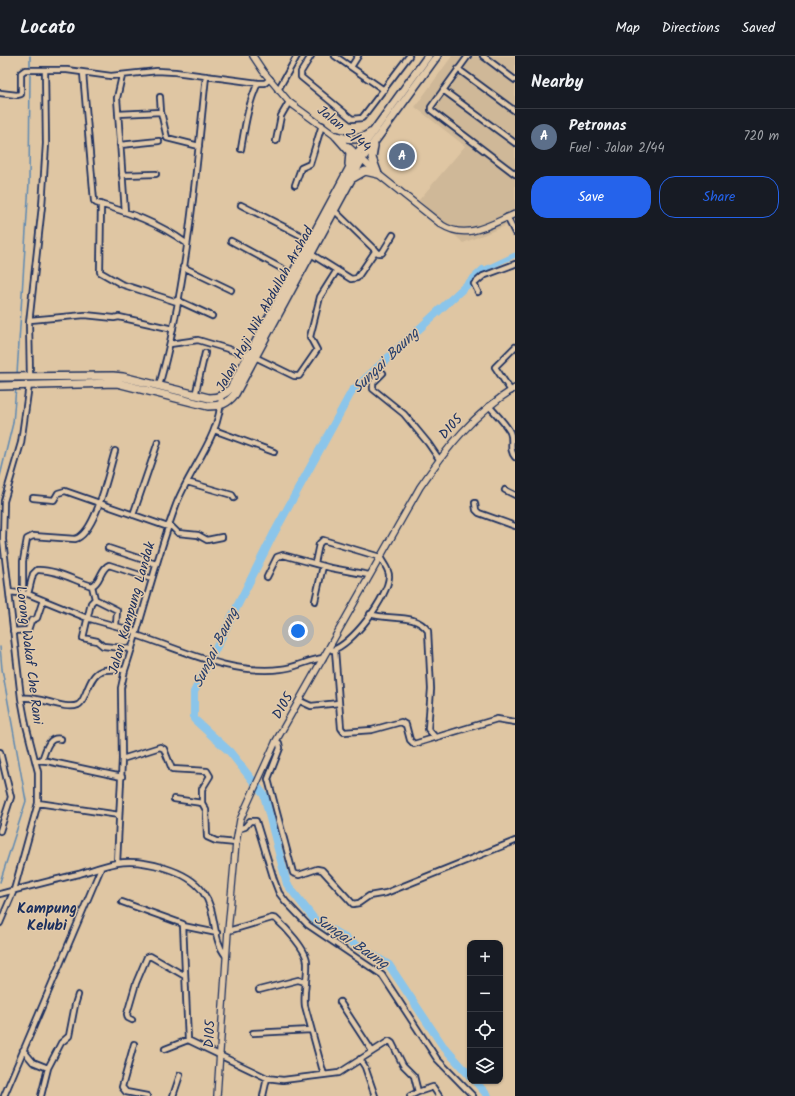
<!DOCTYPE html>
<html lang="en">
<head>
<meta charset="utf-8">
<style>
  :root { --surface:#171b24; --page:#242831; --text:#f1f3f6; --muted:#9ea1a6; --line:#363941; --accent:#2563eb }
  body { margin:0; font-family:Kalam,sans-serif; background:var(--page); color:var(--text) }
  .controls { position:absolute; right:12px; bottom:12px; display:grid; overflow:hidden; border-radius:8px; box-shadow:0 1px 3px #0004 }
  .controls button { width:36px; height:36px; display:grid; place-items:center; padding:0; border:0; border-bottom:1px solid var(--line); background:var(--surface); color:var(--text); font:20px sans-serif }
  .you { position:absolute; left:298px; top:575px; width:14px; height:14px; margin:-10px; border:3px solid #fff; border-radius:50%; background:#1a73e8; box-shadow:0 0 0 6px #1a73e833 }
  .badge { display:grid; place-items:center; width:26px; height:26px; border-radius:50%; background:var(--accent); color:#fff; font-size:13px; font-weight:700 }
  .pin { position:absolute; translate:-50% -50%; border:2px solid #fff; box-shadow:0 1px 4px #0006 }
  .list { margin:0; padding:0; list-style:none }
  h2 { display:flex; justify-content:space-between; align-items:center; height:52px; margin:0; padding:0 16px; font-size:17px }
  h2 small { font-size:13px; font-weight:400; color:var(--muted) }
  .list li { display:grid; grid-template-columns:26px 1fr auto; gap:12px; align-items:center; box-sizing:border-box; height:56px; padding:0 16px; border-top:1px solid var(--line) }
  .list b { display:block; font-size:15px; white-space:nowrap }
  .list p { margin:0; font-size:13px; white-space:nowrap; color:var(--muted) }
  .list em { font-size:13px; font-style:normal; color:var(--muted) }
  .actions { display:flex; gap:8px; padding:12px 16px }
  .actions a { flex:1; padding:9px 0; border:1px solid var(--accent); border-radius:16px; text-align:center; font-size:14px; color:var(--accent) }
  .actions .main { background:var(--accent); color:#fff }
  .icon { flex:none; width:22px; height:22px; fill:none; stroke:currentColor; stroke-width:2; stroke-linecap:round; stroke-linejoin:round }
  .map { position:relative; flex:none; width:515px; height:1040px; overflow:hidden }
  header { display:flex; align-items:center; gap:24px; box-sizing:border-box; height:56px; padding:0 20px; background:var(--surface); border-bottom:1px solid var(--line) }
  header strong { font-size:19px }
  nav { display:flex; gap:22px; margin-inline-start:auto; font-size:14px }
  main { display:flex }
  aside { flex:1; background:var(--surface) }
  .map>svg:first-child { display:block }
</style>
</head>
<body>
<header>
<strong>Locato</strong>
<nav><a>Map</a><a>Directions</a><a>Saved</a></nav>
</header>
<main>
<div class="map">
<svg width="515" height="1040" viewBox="0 0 515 1040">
  <rect width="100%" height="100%" fill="#dfc6a3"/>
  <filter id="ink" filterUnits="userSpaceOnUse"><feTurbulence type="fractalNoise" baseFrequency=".025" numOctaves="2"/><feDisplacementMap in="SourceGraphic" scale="8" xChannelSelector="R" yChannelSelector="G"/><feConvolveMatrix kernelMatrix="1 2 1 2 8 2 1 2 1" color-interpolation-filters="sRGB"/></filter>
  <g filter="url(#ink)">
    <path fill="#cfb898" d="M 452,0 L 515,0 L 515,166 L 463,187 L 419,144 L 465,90 L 415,51 Z"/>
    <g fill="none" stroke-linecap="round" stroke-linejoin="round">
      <path stroke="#5e89b2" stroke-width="1.5" d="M 30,0 L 30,12
        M 17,318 L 29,127 L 30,16
        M 0,420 L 13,367 L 16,331
        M 0,591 L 2,613 L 26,745 L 0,826"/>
      <path stroke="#8bc5ea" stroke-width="5" d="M 483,214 L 515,199"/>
      <path stroke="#8bc5ea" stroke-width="8" d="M 470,1020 L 443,990 L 389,909 L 314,863 L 287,828 L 264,739 L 230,696 L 194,663 L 194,636 L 273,479 L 352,335 L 483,214
        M 475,1025 L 488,1040"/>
      <defs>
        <path id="minor" d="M 311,0 L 301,16 L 301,21 L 352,63 L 362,62 L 409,0
          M 335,0 L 384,34
          M 468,0 L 431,51 L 431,54 L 515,118
          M 483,0 L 515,24
          M 351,11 L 358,0
          M 458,13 L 515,55
          M 83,17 L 94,145 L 96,147 C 128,156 159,167 186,187
          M 122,20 L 117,42 L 125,156
          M 278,34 L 297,0
          M 443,34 L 515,87
          M 0,37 L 17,39 L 21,38 L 21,17 L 25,14 L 67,14 L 111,20 L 157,15 L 175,16 L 258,27 L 265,27 L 270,23
          M 160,41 L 161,56
          M 118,58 L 161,56 L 167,82 L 199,90
          M 276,85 L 281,60 L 289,46
          M 120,89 L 159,85
          M 241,93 C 245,70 248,48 258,27
          M 122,119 L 156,118
          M 295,129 L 301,112 L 310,108 L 322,69
          M 101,148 L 100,216 L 121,228 L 177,246
          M 241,149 L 312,185
          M 335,155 L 378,197 L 382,197 L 393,179
          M 507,161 L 515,177
          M 231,185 L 292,218
          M 311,198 L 351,223 L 357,222 L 376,194
          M 183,211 L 231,234
          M 478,236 L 474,228 L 483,220 L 515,208
          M 177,244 L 212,260
          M 30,264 L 85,259 L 114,262 L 119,261 L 173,273
          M 170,288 L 198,284 L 248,299
          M 255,301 L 294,320 L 299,320 L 317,294 L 310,281 L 320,241 L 337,214
          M 383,317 L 373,327 L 373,333 L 404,358 L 428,387 L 439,403
          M 30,321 L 29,267 L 42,150 L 46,88 L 45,14
          M 159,330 C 187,230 195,124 206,20
          M 511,335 L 495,311 L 515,291
          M 195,340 L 205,297
          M 489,350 C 496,358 505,367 510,376 C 514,385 508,393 515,401
          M 214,374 L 274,396
          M 187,426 L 232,439 L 234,442
          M 505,434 L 515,439
          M 33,442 L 54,444 L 58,437 L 65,435 L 168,471
          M 475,447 L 476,454 L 479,457 L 515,470
          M 133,459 L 158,386
          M 169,468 L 178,477 L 198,479 L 207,484 L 222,481
          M 108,492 L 156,508
          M 315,507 L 319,488 L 323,484 L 380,501 C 383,507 389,513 389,520 C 389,540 351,590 332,594
          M 267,521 L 277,501 L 283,499 L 331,512 L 369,519
          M 92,530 L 95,543 L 91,547 L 83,582 L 97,585 L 103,590 L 132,593
          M 9,536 L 28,538 L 33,518 L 37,514 C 55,513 75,525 92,530 C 101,526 100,513 109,509 L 152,523
          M 23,537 L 23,505 L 27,483 L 33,480 L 75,483 C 96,478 109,414 115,395
          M 28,538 L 87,562 L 116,570
          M 95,543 L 117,554 L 116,570 L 137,576
          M 315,545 L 323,510
          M 370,558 C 389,565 415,556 428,575 L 431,633 L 428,673 L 435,681
          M 13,575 L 28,574 L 31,565 L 37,562 L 43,544
          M 136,579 C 183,594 230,619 281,613 C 295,612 308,604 323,602
          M 335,594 L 341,672 L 344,676 L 372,674 L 401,666 L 406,669 L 410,684 L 414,688 L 497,663 L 515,666
          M 21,642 C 39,639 64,655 78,649 C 82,647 83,643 85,639 C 95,614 97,612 125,614
          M 300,645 L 311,650 L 339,647
          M 276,685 L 279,687 L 280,692 L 268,723 L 293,817 L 299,819 L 317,813 L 322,814 L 353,848 L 359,847 L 369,840 L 386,837 L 515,785
          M 0,696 L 11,741 L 0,775
          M 122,703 L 160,691 L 164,693 L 172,713 L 207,715 L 210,720 L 202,733 L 202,747
          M 35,704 L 47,705 L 122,721
          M 42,704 C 46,694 48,680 61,683
          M 174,743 L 202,747 L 206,754 L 207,781 L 216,785 L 236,787
          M 38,747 L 119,759
          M 238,773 L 245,771 L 250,765 L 256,765 L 274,824 L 279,837 L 286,846 L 308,869 L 382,919 L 437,1003 L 473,1040
          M 117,807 L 122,703 L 121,632 L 125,614 C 143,559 156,503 176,449 C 190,412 221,380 221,340
          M 0,838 C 27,831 53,824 79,818 C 92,814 105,809 117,807 C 143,803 188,814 203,836 C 218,857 211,882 226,900
          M 122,846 L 183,868 L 188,984 L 267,1022 L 283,1024 L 339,1017 L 389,985 L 392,987 L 403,1009 L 414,1020 L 418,1036 L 433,1031 L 439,1040
          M 0,867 L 14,834 L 38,747 L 38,716 L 26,669 L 21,642 L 3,484 L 4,445 L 21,387 L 29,329
          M 183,870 L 217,877
          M 228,875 L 272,862 L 276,863 C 285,871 307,894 307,906 C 308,921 303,935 305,950 L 324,1019
          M 259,934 L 298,924 L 305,926
          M 340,946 L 372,995
          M 132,964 L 128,962 L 127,958 L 136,927 L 147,901 L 150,900 L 185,920
          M 253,977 L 311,974
          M 134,988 L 122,1031 L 126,1036 L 147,1040
          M 165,993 L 188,984
          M 23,994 L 33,1006 L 48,1012
          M 360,1003 L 365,1011 L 375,1040
          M 4,1040 L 101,812
          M 41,1040 L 48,1012 L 61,987 L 69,980 L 75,949 L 78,939
          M 173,1040 L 180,1019
          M 263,1040 L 267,1022
          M 410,1040 L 418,1036"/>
        <path id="tertiary" d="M 253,0 L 263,15 L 289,46 L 338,82
          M 348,90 L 378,118 L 442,169 C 467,185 491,168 515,158
          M 217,1040 L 228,875 L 236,787 L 240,764 L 276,685 L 420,431 C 446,393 474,357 515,332"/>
        <path id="primary" d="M 336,80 L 350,96 L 349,108
          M 336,80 C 350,83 358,86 370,77
          M 374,90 L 372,102 L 378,118
          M 353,122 L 365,115 L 378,118
          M 0,321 L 113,320 L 123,321 L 209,342 C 219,342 225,339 231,332 L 357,98 L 428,0
          M 0,330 L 117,327 L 208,350 C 221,350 227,348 235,338 L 362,103 L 437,0"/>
      </defs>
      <use href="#minor" stroke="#1b2f5e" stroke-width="8"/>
      <use href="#tertiary" stroke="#1b2f5e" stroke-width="8"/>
      <use href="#primary" stroke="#1b2f5e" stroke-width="10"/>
      <use href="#minor" stroke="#e2caaa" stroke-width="4.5"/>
      <use href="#tertiary" stroke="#e2caaa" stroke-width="5.5"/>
      <use href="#primary" stroke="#e2caaa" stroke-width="7"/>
    </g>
  </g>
  <g text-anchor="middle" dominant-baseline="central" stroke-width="3" stroke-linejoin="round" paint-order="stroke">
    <g font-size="14" fill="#1b2f5e" stroke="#e2caaa">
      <text transform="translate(344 73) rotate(39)">Jalan 2/44</text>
      <text transform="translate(265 253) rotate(-61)">Jalan Haji Nik Abdullah Arshad</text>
      <text transform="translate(451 371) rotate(-48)">D105</text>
      <text transform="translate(132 552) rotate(-74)">Jalan Kampung Landak</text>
      <text transform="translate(29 599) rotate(83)">Lorong Wakaf Che Rani</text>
      <text transform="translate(283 650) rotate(-60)">D105</text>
      <text transform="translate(210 978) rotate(-87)">D105</text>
    </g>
    <g font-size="15" font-style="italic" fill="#263e6c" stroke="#e2caaa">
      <text transform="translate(386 305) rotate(-44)">Sungai Baung</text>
      <text transform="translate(216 592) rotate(-64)">Sungai Baung</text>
      <text transform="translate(351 886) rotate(34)">Sungai Baung</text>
    </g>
    <g font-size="15" font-weight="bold" fill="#1b2f5e" stroke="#e2caaa">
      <text x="47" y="853">Kampung<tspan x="47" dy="17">Kelubi</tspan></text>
    </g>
  </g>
</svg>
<div class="controls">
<button>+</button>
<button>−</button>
<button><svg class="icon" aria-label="locate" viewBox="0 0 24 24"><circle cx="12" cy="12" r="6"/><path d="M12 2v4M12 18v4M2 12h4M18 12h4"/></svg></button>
<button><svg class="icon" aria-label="layers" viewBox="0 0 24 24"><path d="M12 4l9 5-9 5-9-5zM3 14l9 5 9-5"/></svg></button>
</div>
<div class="you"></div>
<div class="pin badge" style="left:402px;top:100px;background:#5c6f8a">A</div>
</div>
<aside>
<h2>Nearby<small></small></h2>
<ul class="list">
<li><span class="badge" style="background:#5c6f8a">A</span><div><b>Petronas</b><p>Fuel · Jalan 2/44</p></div><em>720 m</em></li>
</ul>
<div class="actions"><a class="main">Save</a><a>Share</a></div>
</aside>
</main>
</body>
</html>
